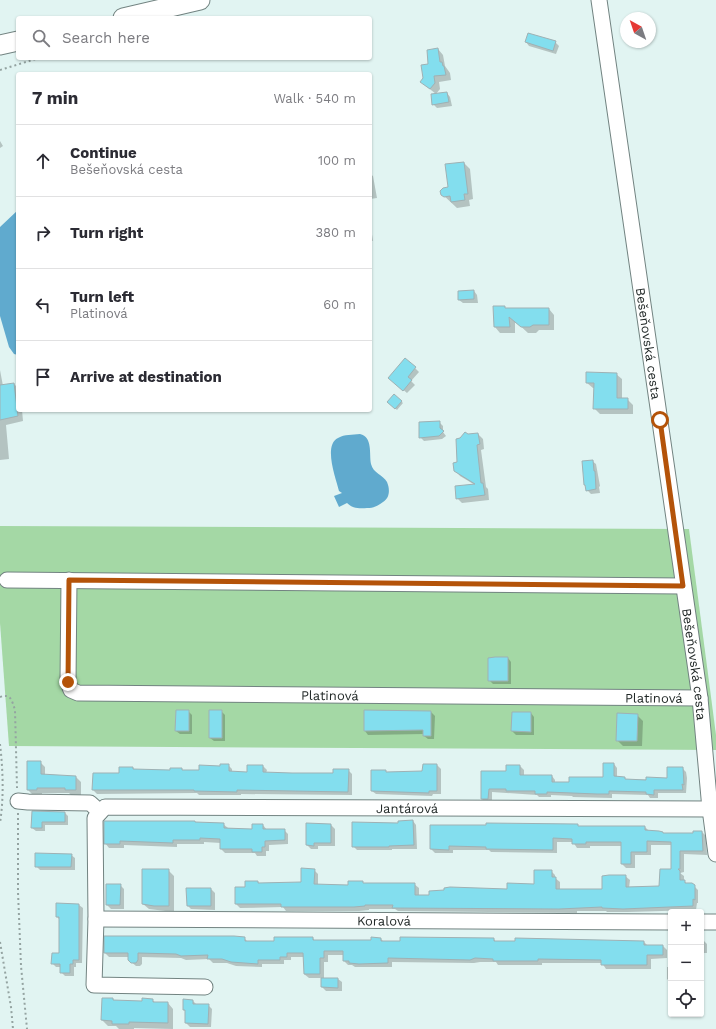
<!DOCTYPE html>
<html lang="en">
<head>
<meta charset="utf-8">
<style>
  :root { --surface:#fff; --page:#f2f2f3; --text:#2b2b33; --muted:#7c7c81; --line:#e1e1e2 }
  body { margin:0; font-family:"Work Sans",sans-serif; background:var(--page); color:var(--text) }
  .controls { position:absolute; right:12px; bottom:12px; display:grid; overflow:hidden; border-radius:4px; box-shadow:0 1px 3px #0004 }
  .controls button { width:36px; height:36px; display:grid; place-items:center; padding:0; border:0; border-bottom:1px solid var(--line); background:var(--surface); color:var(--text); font:20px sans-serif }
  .compass { position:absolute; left:620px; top:12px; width:36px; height:36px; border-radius:50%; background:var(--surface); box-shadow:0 1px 3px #0004; rotate:320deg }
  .stop { position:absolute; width:12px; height:12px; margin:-9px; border:3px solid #b45309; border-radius:50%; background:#fff }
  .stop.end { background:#b45309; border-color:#fff; box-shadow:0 1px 4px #0008 }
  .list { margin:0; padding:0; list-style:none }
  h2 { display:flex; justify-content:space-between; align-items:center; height:52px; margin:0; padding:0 16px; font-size:17px }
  h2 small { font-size:13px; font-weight:400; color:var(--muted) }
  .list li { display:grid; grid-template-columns:26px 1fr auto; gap:12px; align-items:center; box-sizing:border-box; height:72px; padding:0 16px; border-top:1px solid var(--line) }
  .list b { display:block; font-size:15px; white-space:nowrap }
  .list p { margin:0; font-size:13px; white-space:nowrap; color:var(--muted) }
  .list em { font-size:13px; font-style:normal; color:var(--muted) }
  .icon { flex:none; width:22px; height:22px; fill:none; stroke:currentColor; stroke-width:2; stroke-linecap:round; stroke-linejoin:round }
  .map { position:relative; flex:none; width:716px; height:1029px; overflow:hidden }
  .search { position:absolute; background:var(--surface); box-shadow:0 1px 3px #0004; left:16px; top:16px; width:356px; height:44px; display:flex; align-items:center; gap:10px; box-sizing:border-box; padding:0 14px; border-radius:4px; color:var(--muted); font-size:15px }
  .panel { position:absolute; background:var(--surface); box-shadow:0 1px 3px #0004; left:16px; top:72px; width:356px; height:340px; border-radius:4px }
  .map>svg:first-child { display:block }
</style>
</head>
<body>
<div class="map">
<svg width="716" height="1029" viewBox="0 0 716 1029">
  <rect width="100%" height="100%" fill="#e1f4f2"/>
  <path fill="#a4d8a5" d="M 0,526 L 689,529 L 716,735 L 716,750 L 9,746 L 0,623 Z"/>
  <path fill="#60aace" d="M 18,210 L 18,355 L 14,354 L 9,347 L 0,316 L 0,227 Z
    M 360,434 C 373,437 369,454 371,464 C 373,473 383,475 387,482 C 390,489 390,498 383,502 C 377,506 374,508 367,508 C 359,509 352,508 347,503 L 339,507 L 334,496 L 342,493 L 339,491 C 336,479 323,445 338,438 C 345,434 352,435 360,434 Z"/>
  <path fill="#0003" d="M 526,42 L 555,42 L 559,46 L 556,54 L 529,46 Z
    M 438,49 L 443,55 L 445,66 L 450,73 L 451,80 L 439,82 L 440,89 L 436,94 L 421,82 Z
    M 447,93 L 450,97 L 452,106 L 437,108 L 433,104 Z
    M 0,141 L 3,146 L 0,148 Z
    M 464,163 L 470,169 L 473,199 L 469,200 L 470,206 L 457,208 L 442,194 L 449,188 Z
    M 370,174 L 373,176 L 377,198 L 370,199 Z
    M 370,221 L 373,241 L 370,240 Z
    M 474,291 L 477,295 L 478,303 L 463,303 L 459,300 Z
    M 504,307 L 507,309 L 549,309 L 554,315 L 554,330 L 539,330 L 536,333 L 528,333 L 515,321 L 515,333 L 500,333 L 495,327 Z
    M 415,368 L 419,372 L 411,381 L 415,385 L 407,393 L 393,381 Z
    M 0,370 L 3,386 L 14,384 L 18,388 L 18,410 L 22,410 L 23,421 L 6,425 L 9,459 L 0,460 Z
    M 616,374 L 622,379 L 622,399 L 627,399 L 633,405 L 633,414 L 600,414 L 594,408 L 595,388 L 593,388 L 587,383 Z
    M 394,395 L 403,403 L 397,410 L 388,402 Z
    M 439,422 L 443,426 L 443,432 L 446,436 L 442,439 L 424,441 L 420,437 Z
    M 478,434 L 483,439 L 484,449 L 481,450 L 486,487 L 488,489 L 489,500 L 462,503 L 457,498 L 475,485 L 460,476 L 455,470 L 468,435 Z
    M 592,461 L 596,464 L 600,486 L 599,487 L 600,493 L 591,494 L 587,490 Z
    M 508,658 L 511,662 L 511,684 L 493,684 L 489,680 Z
    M 188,711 L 192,715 L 192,734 L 180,734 L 176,731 Z
    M 221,711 L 225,715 L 225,741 L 214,741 L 210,738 Z
    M 431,712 L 435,716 L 434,739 L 428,739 L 424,736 L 424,734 L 368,735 L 365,731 Z
    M 513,713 L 531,713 L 534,717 L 534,735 L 516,735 L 512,731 Z
    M 637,715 L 643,721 L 642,746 L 623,746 L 617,740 Z
    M 40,762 L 45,767 L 45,776 L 76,777 L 81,782 L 81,795 L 71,795 L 69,793 L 42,793 L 42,795 L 33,795 L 28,790 Z
    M 614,764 L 617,768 L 617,777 L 624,778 L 627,780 L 668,779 L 682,768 L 686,772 L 687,778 L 686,793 L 658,793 L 658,798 L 650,798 L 648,795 L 612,794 L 612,798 L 573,797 L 572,796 L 551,795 L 551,797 L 539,797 L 537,795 L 492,792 L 492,803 L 485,803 L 482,799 L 482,772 L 507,772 L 520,766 L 524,770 L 524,776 L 552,776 L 555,780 L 555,783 L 570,783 L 604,778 Z
    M 228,765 L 232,769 L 232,772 L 248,774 L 263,766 L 267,770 L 266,773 L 334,774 L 348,770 L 352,774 L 352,795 L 241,794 L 241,795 L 199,795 L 197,793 L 97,794 L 93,790 L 94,774 L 120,774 L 133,768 L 135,770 L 171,771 L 182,769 L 183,771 L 200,771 Z
    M 424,765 L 437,765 L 441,769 L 441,794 L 433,794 L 432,796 L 376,794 L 372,791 L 387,773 L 423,772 Z
    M 33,812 L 65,813 L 68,816 L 68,825 L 45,825 L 45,831 L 36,831 L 32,828 Z
    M 413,821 L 416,825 L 417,849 L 392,849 L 392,850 L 357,850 L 353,846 L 399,824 Z
    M 105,822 L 195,822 L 197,823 L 223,824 L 228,828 L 253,830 L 263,825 L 267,830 L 284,830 L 288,834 L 288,844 L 269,845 L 269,851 L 266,851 L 266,856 L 257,856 L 255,853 L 225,853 L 221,849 L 221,843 L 204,842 L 204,844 L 177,844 L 177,847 L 124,845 L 124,848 L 109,848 L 105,843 Z
    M 307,824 L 331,825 L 335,829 L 335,846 L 318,846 L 318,849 L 311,849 L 307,845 Z
    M 577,825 L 579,827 L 645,827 L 649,831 L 664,834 L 694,834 L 702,832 L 706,836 L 707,855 L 684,854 L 684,872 L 680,873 L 684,876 L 684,881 L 687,884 L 692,884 L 698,890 L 698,903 L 697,903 L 696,910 L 628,912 L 607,912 L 606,911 L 577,911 L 577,913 L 398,911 L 395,909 L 369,909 L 369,910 L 359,911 L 286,911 L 283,907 L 240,908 L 236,904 L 246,888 L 258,882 L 260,884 L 302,883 L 314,870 L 318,874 L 318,885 L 348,886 L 364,884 L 414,884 L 419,888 L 419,896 L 508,890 L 535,885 L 551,871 L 555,875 L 555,878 L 560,882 L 560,890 L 603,890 L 625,876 L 630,880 L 629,888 L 660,887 L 672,870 L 672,845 L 651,845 L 651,855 L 635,855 L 635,868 L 626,868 L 622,864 L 622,846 L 590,846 L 590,848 L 577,848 L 573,842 L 557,842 L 557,853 L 491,852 L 489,850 L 453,850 L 453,853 L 435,853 L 431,849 Z
    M 71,855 L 75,858 L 75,870 L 40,870 L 36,866 Z
    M 168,870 L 174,876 L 174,912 L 149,909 L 143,904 Z
    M 120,885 L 124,889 L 124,909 L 111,909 L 107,905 Z
    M 211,889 L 215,893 L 215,910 L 191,909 L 188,906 Z
    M 79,905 L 83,908 L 82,963 L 76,963 L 76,967 L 74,967 L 74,976 L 65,976 L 61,972 L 61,967 L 56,967 L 52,963 L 60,954 L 60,920 L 57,917 Z
    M 244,938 L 248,942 L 275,942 L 275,938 L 313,938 L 315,941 L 372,941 L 381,939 L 384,942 L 494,939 L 496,942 L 644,942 L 648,946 L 663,946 L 667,950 L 667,958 L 651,959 L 651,969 L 606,969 L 602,963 L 542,963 L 542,965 L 498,965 L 496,962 L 480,962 L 474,963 L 392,962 L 392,967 L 355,967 L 352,965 L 348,965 L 344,961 L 344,955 L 328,955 L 328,962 L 324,962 L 324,979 L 338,979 L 342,982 L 342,991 L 326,991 L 322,987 L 322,978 L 309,978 L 304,974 L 304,957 L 291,957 L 291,960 L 284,960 L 284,964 L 262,964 L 262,967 L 236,966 L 227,963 L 213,963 L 209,959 L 186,960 L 181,958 L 142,957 L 142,964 L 140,966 L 136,966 L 129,960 L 129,957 L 109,957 L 105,953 Z
    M 701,941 L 704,941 L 707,944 L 707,953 L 701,953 Z
    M 667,967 L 671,967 L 671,982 L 667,979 Z
    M 113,999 L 115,1001 L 142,1002 L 152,1000 L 156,1003 L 168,1003 L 173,1009 L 173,1029 L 134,1028 L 134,1029 L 119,1029 L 116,1026 L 108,1026 L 102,1020 Z
    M 184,1000 L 193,1001 L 197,1005 L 208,1005 L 212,1009 L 211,1027 L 190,1027 L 186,1023 L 186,1012 L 184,1010 Z"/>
  <path fill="#83deee" stroke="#9fb1b4" d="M 528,33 L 556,41 L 553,51 L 525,42 Z
    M 438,48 L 440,62 L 442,62 L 443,66 L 444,66 L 446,75 L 434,76 L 435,83 L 430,89 L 420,82 L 423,78 L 421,65 L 428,64 L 427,50 Z
    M 447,92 L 449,102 L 432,105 L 431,94 Z
    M 464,162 L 468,194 L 464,194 L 465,200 L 451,202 L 450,196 L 444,197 L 441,195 L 440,191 L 443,188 L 448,187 L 445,164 Z
    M 474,290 L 474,299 L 458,300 L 458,291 Z
    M 493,306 L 505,306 L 505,308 L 549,308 L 549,325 L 533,325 L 530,327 L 521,327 L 509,317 L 510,327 L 494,327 Z
    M 405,358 L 416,367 L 408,377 L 412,380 L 403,391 L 388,378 Z
    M 586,372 L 617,373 L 617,398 L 628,398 L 628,409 L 593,409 L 594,383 L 586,383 Z
    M 14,383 L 18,416 L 0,420 L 0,385 Z
    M 394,394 L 402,401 L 395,409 L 387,402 Z
    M 440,421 L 440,428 L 444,431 L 439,436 L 419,438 L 419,422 Z
    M 465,432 L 468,434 L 478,433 L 480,444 L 477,445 L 481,483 L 483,483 L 485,495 L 456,499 L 455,486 L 475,484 L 454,471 L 453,463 L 457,462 L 456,439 L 460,438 Z
    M 593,460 L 594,471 L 595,471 L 596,489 L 586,491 L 585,485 L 584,485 L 582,461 Z
    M 495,657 L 508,657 L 508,681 L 488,681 L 488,658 Z
    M 176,710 L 189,710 L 189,731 L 175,731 Z
    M 209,710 L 222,710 L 222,738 L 209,738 Z
    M 364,710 L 431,711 L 431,736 L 423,736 L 423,730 L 364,731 Z
    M 512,712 L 531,712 L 531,732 L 511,731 Z
    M 617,713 L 638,714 L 637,741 L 616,741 Z
    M 27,761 L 41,761 L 41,774 L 76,776 L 76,790 L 65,790 L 65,788 L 37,788 L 37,790 L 27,790 Z
    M 603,763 L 614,763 L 614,776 L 625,777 L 625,779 L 646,780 L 646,777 L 667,778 L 667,767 L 683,767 L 684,785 L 682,784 L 683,790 L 654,790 L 654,795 L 646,794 L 646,792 L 609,791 L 609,794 L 597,794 L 547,792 L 547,794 L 535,794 L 535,791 L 506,791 L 506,789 L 489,789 L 488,799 L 481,799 L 481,771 L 506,771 L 506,765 L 520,765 L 520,775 L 552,775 L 552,782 L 569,782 L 569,777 L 603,777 Z
    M 220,764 L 229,764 L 229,771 L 247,772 L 247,765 L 263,765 L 263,772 L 292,773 L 333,773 L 333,769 L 349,769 L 348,792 L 237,790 L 237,792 L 194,791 L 194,790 L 92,790 L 93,773 L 119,773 L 119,767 L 133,767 L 133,769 L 170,770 L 170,768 L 182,768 L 182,770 L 199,770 L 199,765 L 220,766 Z
    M 423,764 L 437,764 L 437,791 L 429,791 L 429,793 L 371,791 L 371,770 L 386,770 L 386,772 L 422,771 Z
    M 32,811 L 65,812 L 65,822 L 42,822 L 42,828 L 31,828 Z
    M 413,820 L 414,845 L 389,846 L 389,847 L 352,847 L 352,822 L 398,823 L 398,821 Z
    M 104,821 L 195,821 L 195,822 L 224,823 L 224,828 L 252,829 L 252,824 L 263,824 L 263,829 L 285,829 L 285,840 L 265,841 L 265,847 L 262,847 L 262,852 L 252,852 L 252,849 L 220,849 L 220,839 L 200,838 L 200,840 L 173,840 L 173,843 L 120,841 L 120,844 L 104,844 Z
    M 306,823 L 331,824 L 331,843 L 314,843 L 314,846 L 306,845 Z
    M 486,823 L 578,824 L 578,826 L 645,826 L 645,830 L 659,831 L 663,832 L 663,833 L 693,833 L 693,831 L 702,831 L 703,851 L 680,851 L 680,869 L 678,869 L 680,871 L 680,880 L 685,880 L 685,883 L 692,883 L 695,885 L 695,900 L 693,899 L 693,906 L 623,909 L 602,908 L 602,907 L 559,909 L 392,908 L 393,905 L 365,905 L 365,906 L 354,907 L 281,907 L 281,904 L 235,904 L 235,887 L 245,887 L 245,881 L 258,881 L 258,883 L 301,882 L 301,868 L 315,869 L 314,884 L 348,885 L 348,881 L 363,881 L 363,883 L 415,883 L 415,895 L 429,895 L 429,891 L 444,890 L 444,888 L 450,887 L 507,889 L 507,883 L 534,884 L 534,870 L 552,870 L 552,877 L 556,877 L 556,889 L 602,889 L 602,876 L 609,875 L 626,875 L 626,887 L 659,886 L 660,869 L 671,869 L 671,842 L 647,841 L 647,852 L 631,852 L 631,864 L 621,864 L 621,842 L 586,842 L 586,844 L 572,844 L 572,839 L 553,838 L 553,850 L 486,849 L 486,847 L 449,846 L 449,850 L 430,849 L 430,825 L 486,825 Z
    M 35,853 L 72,854 L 71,867 L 35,867 Z
    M 142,869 L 169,869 L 169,906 L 154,906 L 142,904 Z
    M 106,884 L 121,884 L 120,905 L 106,905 Z
    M 186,888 L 211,888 L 211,906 L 187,906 Z
    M 56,903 L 79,904 L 79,960 L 73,960 L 73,964 L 70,964 L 70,973 L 60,973 L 60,964 L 51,964 L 52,953 L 59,953 L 59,917 L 56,917 Z
    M 104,936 L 234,936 L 245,937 L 245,941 L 274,941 L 274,937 L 313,937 L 313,940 L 371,940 L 371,937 L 381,938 L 381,941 L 400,941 L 400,937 L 494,938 L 494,941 L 515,941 L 515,938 L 644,941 L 644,945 L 663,945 L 663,955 L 647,955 L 647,965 L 601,965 L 601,960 L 538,959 L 538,961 L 493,961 L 493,959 L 475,958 L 470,960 L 388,958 L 388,963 L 359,964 L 349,963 L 349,961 L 343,961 L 343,951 L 324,951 L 324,958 L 320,958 L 320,974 L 304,974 L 303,953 L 287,953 L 287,957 L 280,957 L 280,960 L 258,960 L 258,964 L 231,962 L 222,959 L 207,959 L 208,955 L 181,956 L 176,954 L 138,953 L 138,960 L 136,963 L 131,963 L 128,960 L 128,953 L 104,953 Z
    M 321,978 L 338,978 L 338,988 L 321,987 Z
    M 102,998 L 113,998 L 113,1000 L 142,1001 L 142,998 L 153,999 L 153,1002 L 168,1002 L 168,1023 L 129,1022 L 129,1024 L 112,1024 L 112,1021 L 101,1020 Z
    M 183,999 L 193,1000 L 193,1004 L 209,1004 L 208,1024 L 185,1023 L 185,1010 L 183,1010 Z"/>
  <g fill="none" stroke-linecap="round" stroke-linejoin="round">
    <defs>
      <g id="minor">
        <path id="s1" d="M 599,0 L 700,698 L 710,809 L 716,854"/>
        <path d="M 7,580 L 683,586"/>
        <path id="s2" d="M 69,580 L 68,682 L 71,690 L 78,693 L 700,698"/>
        <path d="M 18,801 L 28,802 L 90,803 L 100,812"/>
        <path id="s3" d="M 96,919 L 671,922"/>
        <path d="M 701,922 L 716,922"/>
        <path id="s4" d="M 205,987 L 94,985 L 96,919 L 95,818 L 105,807 L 710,809"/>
      </g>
      <path id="major" d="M 123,18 L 200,0
        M 0,45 L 18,41"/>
    </defs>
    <use href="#minor" stroke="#728381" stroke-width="17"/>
    <use href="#major" stroke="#728381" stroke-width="21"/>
    <path stroke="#94a3a1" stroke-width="2" stroke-dasharray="2 3" stroke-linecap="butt" d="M 0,70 L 39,58
      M 0,697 C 11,693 12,701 15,710 L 17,788
      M 0,744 C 3,770 4,797 0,823
      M 18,813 L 18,892 L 21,966 L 27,1029
      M 0,942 L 11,1007 L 13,1029"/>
    <use href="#minor" stroke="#fff" stroke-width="15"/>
    <use href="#major" stroke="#fff" stroke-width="19"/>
  </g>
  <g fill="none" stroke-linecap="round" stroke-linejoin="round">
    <path stroke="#b45309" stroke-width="5" d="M 68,682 L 69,580 L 683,586 L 660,420"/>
  </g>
  <g text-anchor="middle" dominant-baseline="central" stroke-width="4" stroke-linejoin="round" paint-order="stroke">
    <g font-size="13" fill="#222928" stroke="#fff">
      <text stroke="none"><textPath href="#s1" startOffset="347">Bešeňovská cesta</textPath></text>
      <text stroke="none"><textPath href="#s1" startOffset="671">Bešeňovská cesta</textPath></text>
      <text stroke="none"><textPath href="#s2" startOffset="370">Platinová</textPath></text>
      <text stroke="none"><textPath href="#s2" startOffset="694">Platinová</textPath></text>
      <text stroke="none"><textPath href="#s4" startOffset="595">Jantárová</textPath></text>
      <text stroke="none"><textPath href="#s3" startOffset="288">Koralová</textPath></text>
    </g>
  </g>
</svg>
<div class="controls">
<button>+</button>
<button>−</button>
<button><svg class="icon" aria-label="locate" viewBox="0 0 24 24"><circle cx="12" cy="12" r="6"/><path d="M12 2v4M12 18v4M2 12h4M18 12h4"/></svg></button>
</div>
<svg class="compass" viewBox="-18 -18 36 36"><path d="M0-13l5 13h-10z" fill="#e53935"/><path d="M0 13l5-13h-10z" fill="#7c7c81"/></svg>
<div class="stop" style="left:660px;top:420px"></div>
<div class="stop end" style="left:68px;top:682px"></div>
<div class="search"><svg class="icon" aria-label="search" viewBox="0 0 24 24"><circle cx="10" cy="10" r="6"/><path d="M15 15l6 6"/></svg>Search here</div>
<section class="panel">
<h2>7 min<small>Walk · 540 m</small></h2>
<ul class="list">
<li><svg class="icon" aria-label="ahead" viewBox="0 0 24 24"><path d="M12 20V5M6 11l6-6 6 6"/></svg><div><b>Continue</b><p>Bešeňovská cesta</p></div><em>100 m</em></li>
<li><svg class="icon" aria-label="right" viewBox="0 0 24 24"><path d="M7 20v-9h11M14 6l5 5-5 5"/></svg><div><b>Turn right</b></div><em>380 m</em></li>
<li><svg class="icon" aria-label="left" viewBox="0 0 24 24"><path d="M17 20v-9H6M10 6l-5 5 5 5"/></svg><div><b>Turn left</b><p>Platinová</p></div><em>60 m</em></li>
<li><svg class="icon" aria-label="arrive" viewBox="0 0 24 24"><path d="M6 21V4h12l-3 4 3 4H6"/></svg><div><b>Arrive at destination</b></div></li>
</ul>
</section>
</div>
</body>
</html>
